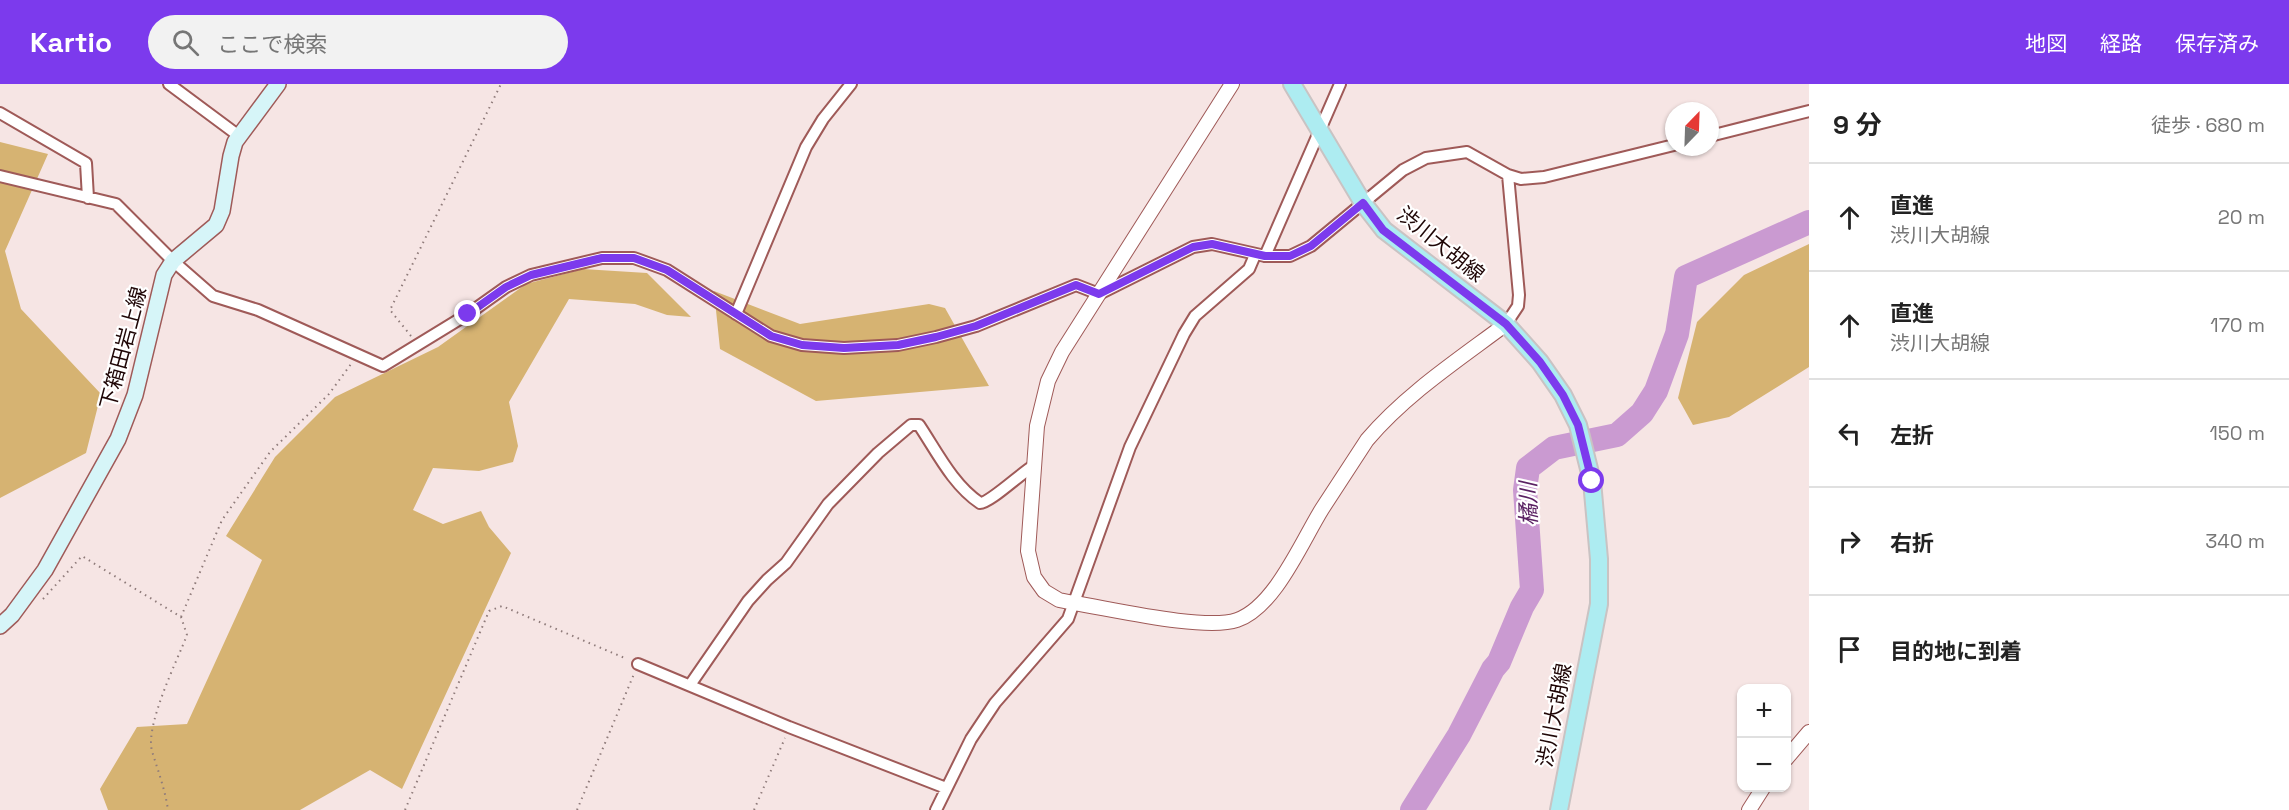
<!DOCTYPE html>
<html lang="ja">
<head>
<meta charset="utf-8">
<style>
  :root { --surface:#fff; --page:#f2f2f2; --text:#222; --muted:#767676; --line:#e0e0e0; --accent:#7c3aed }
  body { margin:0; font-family:"Space Grotesk","Noto Sans JP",sans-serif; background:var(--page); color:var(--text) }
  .controls { position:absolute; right:18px; bottom:18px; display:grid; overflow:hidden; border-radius:12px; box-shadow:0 2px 4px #0004 }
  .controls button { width:54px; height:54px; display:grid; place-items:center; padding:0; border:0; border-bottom:2px solid var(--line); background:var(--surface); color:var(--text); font:30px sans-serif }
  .compass { position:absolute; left:1665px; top:18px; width:54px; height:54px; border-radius:50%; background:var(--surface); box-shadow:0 2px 4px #0004; rotate:23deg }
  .stop { position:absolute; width:18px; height:18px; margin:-14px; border:4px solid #7c3aed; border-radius:50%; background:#fff }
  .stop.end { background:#7c3aed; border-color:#fff; box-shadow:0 2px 6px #0008 }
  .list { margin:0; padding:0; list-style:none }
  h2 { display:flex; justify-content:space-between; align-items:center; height:78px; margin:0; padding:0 24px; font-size:26px }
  h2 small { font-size:20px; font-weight:400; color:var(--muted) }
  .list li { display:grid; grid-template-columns:39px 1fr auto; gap:18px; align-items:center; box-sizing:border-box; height:108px; padding:0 24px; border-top:2px solid var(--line) }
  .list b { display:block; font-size:22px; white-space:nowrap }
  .list p { margin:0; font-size:20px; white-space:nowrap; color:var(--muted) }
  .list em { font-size:20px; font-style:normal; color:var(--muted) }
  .icon { flex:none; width:33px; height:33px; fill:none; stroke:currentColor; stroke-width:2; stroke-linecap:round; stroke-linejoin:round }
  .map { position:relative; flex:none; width:1809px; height:726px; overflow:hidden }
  header { display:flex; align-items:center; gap:36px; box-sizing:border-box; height:84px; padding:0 30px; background:var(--accent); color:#fff }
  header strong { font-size:28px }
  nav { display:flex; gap:33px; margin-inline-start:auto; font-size:21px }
  .search { width:420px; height:54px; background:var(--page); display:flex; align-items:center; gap:15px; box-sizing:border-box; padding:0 21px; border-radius:33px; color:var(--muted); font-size:22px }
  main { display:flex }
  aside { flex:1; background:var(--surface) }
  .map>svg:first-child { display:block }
</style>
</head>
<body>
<header>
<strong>Kartio</strong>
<div class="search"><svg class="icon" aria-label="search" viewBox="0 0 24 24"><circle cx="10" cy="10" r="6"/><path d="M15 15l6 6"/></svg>ここで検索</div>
<nav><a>地図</a><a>経路</a><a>保存済み</a></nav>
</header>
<main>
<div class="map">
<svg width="1809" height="726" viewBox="0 0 1809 726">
  <rect width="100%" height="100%" fill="#f6e5e4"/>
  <path fill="#d6b372" d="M 0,58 L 48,70 L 5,167 L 21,225 L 101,310 L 86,369 L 0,414 Z
    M 1809,160 L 1809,283 L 1729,333 L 1693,341 L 1678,314 L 1697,238 L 1744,191 Z
    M 583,185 L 647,189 L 691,233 L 667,231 L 635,220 L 569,215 L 509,318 L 518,362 L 513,378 L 479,387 L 433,384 L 413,426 L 443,440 L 481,427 L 489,443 L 511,469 L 402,705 L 370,686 L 300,726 L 108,726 L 100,705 L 137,643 L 187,640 L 262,476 L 226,452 L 275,373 L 335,313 L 438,263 L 526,200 Z
    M 714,207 L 800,240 L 929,220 L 945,224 L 989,302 L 816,317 L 720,265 Z"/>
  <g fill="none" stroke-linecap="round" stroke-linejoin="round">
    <path stroke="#ca9ad1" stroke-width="24" d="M 1412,726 L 1459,651 L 1493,585 L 1499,578 L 1522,523 L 1532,506 L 1525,406 L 1528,384 L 1554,364 L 1617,351 L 1642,329 L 1656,307 L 1677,250 L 1686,193 L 1809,138"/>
    <defs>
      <path id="minor" d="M 169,0 L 239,52
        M 0,29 L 86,79 L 88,114
        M 1710,52 L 1809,27
        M 0,92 L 116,120 L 173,177 L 213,212 L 258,226 L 383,282 L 468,230 L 506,203 L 531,191 L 602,174 L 634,174 L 667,186 L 771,252 L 802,261 L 844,264 L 898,261 L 936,253 L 976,242 L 1076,201 L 1099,210 L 1193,163 L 1212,160 L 1265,172 L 1290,172 L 1311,162 L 1403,86 L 1426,74 L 1467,68 L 1508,91 L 1521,95 L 1544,93 L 1674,61
        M 1265,172 L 1340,0
        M 736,230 L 806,63 L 823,35 L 851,0
        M 1506,240 L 1518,222 L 1519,211 L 1508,91
        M 638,580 L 789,643 L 946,704
        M 690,601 L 748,517 L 767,496 L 786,479 L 828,420 L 878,369 L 911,341 L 919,341 C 937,368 953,401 980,419 C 990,419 1022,388 1035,381
        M 936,726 L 971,655 L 995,619 L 1068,535 L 1130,363 L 1184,250 L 1195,232 L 1249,185 L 1255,171"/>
      <path id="tertiary" d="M 1232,0 L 1062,268 L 1048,297 L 1037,342 L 1028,467 L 1034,493 L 1044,507 L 1059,516 L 1074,519 C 1112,525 1205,547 1237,536 C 1275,523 1302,457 1322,425 C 1337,402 1352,379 1367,356 C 1406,310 1458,276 1506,240
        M 1786,675 L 1809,648
        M 1749,726 L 1763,704"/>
      <path id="secondary" d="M 0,542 L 12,531 L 45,486 L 118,355 L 135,311 L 164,191 L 173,177 L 216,141 L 222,127 L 231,72 L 235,58 L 278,0"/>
      <path id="primary" d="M 1292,0 L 1363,119 L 1384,146 L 1506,240 L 1540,278 L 1563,311 L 1578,341 L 1592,397 L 1599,475 L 1599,520 L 1559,726"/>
    </defs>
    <use href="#minor" stroke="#9f5a58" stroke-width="14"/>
    <use href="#tertiary" stroke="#9f5a58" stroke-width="16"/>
    <use href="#secondary" stroke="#9f5a58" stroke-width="18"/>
    <use href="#primary" stroke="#c9c3c3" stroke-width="20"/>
    <path stroke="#8f7b7a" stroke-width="2" stroke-dasharray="1.5 4.5" stroke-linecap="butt" d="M 411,252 L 390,226 L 501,0
      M 43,515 L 82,472 L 181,533 L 187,551 C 177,577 145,641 152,667 C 158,687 165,705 168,726
      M 181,533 L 222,436 L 270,368 L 329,310 L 351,280
      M 405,726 L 489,527 L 502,522 L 627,575
      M 577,726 L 634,590
      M 754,726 L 785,654"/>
    <use href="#minor" stroke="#fff" stroke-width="10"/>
    <use href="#tertiary" stroke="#fff" stroke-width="14"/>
    <use href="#secondary" stroke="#d6f5f8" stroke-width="15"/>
    <use href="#primary" stroke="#adecf1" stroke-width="16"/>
  </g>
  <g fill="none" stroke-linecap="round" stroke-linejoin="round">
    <path stroke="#7c3aed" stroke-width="8" d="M 468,230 L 506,203 L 531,191 L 602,174 L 634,174 L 667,186 L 771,252 L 802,261 L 844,264 L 898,261 L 936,253 L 976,242 L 1076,201 L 1099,210 L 1193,163 L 1212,160 L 1265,172 L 1290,172 L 1311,162 L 1363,119 L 1383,146 L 1506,240 L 1540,278 L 1563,311 L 1578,341 L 1592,397"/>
  </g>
  <g text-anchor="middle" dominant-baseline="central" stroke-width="4.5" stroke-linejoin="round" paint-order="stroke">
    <g font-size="21" fill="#1f0606" stroke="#fff">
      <text transform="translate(1441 160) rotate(39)">渋川大胡線</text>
      <text transform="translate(123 264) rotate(-75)">下箱田岩上線</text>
      <text transform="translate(1554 631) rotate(-79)">渋川大胡線</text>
    </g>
    <g font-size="22" font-style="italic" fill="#5a2163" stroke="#fff">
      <text transform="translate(1528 420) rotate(-91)">橘川</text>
    </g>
  </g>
</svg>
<div class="controls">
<button>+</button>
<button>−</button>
</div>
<svg class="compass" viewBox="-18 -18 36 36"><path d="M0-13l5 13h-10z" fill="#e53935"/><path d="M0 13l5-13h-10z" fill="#767676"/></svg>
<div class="stop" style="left:1592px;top:397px"></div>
<div class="stop end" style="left:468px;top:230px"></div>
</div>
<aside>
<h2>9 分<small>徒歩 · 680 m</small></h2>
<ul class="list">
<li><svg class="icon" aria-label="ahead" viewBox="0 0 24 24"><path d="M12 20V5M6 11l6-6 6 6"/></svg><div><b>直進</b><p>渋川大胡線</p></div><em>20 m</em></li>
<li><svg class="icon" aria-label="ahead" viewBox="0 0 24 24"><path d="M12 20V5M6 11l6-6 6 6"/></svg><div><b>直進</b><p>渋川大胡線</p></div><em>170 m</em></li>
<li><svg class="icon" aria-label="left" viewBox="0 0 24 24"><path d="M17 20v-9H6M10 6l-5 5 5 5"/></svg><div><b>左折</b></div><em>150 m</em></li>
<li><svg class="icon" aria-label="right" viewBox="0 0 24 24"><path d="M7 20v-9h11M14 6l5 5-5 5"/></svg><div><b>右折</b></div><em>340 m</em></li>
<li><svg class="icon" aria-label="arrive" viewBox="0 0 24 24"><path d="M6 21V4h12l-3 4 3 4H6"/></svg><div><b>目的地に到着</b></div></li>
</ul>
</aside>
</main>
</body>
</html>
